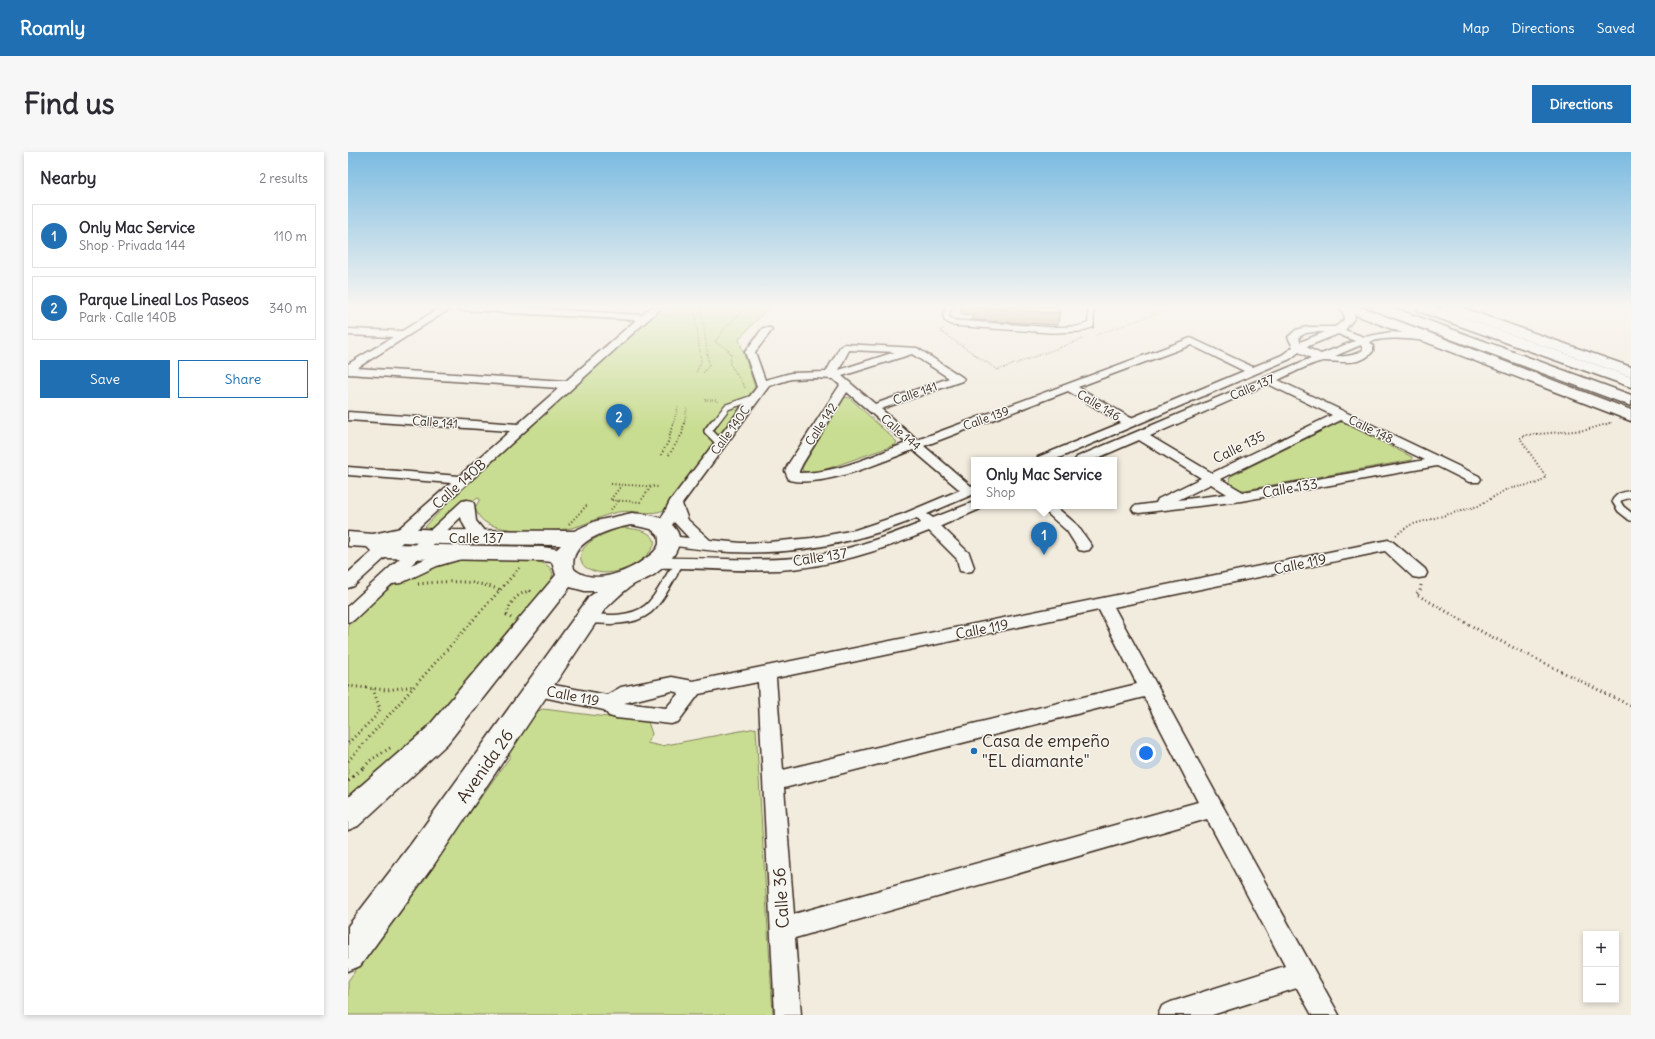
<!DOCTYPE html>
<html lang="en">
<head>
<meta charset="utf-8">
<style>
  :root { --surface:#fff; --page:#f7f7f7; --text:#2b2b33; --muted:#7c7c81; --line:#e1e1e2; --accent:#1f6fb2 }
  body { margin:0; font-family:Delius,sans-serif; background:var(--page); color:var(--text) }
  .controls { position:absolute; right:12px; bottom:12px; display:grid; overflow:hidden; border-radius:0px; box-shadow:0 2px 6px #0003 }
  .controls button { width:36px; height:36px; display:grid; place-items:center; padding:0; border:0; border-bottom:1px solid var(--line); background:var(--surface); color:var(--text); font:20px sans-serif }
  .you { position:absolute; left:798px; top:601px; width:14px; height:14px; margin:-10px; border:3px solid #fff; border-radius:50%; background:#1a73e8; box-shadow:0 0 0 6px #1a73e833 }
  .badge { display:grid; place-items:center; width:26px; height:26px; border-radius:50%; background:var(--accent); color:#fff; font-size:13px; font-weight:700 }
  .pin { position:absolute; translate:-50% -33px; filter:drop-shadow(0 1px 2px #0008) }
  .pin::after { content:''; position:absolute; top:21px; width:14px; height:12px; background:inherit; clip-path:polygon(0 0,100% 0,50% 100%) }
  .popup { position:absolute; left:623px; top:305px; width:146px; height:52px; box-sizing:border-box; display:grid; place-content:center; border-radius:0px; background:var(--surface); filter:drop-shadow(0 1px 3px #0005); font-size:13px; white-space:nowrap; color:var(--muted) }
  .popup b { font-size:15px; color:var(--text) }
  .popup::after { content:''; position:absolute; left:50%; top:100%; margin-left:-8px; border:8px solid transparent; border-top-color:var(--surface) }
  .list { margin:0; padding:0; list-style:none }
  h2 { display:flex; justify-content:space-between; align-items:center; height:52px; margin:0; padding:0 16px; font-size:17px }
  h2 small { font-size:13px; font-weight:400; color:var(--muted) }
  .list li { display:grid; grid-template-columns:26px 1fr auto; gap:12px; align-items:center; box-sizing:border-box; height:64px; margin:0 8px 8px; padding:0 8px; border:1px solid var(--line); border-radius:0px }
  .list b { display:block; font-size:15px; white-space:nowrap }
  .list p { margin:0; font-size:13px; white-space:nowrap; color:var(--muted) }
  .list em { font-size:13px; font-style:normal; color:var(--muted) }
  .actions { display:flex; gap:8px; padding:12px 16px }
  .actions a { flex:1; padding:9px 0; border:1px solid var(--accent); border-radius:0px; text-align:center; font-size:14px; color:var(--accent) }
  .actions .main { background:var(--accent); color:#fff }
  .map { position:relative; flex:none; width:1283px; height:863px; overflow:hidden; border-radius:0px }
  header { display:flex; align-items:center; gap:24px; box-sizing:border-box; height:56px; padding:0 20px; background:var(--accent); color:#fff }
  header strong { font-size:19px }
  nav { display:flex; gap:22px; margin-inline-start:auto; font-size:14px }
  .intro { display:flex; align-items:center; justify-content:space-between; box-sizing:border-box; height:96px; padding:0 24px }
  h1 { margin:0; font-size:28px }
  .button { padding:10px 18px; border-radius:0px; background:var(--accent); color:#fff; font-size:14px; font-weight:700 }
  main { display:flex; gap:24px; padding:0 24px }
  aside { flex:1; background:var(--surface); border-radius:0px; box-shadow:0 2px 6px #0003 }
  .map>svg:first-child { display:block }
</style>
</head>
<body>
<header>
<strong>Roamly</strong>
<nav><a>Map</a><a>Directions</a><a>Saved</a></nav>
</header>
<div class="intro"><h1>Find us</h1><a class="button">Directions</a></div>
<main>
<aside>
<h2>Nearby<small>2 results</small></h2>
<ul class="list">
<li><span class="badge">1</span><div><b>Only Mac Service</b><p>Shop · Privada 144</p></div><em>110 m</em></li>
<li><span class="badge">2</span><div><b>Parque Lineal Los Paseos</b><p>Park · Calle 140B</p></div><em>340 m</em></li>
</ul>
<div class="actions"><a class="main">Save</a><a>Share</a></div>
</aside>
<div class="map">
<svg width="1283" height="863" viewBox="0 0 1283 863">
  <rect width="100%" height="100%" fill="#f2ecdf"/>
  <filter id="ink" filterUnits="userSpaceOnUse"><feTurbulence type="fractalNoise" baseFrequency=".025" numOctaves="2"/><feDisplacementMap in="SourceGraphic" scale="8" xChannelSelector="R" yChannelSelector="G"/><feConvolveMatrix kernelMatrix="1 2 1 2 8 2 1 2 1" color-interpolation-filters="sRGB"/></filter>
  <g filter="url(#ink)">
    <path fill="#c9dd92" stroke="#828458" d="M 315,155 L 421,155 L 391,187 L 407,235 L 318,357 C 303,365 286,357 270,360 C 254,363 242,371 227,375 C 207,381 154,381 137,370 C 132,367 129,361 127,356 L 132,347 L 130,346 L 83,377 L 76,378 L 77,375 L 115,335 Z
      M 496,245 L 502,246 L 549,290 L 547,293 L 467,321 L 459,321 L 454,318 L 454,316 Z
      M 994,270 L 1064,305 L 1064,308 L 897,338 C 890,338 883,335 881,327 L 883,324 L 990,271 Z
      M 273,376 C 288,376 320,381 300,402 C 287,416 259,427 241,417 C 237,416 234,412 233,408 C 229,390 261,380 273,376 Z
      M 127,406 C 144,406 187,404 200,414 C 202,415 204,419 205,422 L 202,431 L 87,571 L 0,648 L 0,474 C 14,461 28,446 43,435 C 68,417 98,410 127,406 Z
      M 195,557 L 300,570 L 304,582 L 299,591 L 313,594 L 408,576 L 425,863 L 0,863 L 0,829 L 162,605 L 161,597 L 184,561 Z"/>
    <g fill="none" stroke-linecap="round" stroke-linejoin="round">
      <defs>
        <path id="lane-far2" d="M 601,155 L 598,164 L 599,167 L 606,171 L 703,178 L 730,177 L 743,173 L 743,155
          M 366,272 L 379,255 L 405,246"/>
        <path id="lane-far1" d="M 366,271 L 360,279 L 372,291
          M 1283,342 L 1272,345 L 1268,349 L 1273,357 L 1283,365
          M 325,422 L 332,410"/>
        <path id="lane" d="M 239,466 C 258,468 284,470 300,457 C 311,448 318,432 325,421"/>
        <path id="street" d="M 93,155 L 105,155 L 9,216 L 218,229 L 288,168 L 113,158 L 108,155 L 167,155 L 294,163 L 303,155 L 314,155 L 6,434 L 0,436 L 0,421 L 103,331 L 0,323 L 0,315 L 111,324 L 162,279 L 0,268 L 0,260 L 170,272 L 211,236 L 0,222 L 0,212 L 45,185 L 0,183 L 0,177 L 54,179 Z
          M 992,155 L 1002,155 L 1007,165 L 997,178 L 1016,185 L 1043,180 L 1079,183 L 1084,186 L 1079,189 C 1060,187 1040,184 1022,190 L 1025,194 L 1025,199 C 1013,215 992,209 976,209 C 967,209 939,224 930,228 L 1131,324 L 1133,327 L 1131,330 L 1121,330 L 1089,314 L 893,349 L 791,361 L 786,360 L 784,357 L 786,354 L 808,351 L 810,347 L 853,326 L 791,288 L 745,308 L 727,308 L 729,305 L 963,206 L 951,200 L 942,207 L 706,308 L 688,308 L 690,305 L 773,271 L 720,239 L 576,294 L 623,334 L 626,333 L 626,342 L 579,362 L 585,366 L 626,350 L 626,354 L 634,354 L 632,357 L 593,374 L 621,401 L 626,415 L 624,419 L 618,420 L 612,419 L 609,407 L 581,379 C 533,398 483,415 431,418 C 390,420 350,415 309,416 L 304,415 L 301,411 L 304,407 L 309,406 C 355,405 401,410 447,406 C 490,402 532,387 573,371 L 569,366 C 510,391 446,403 382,400 C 363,399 345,396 327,394 C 321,392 317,389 314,383 L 316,380 L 311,378 L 309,375 L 322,349 L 409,235 L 397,200 L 415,176 L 423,176 L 424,178 L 407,200 L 417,228 L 443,221 L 478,220 L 492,195 L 497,192 L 569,196 L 614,225 L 616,227 L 614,229 L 533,257 L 569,288 L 843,186 L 905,215 L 934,203 L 945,195 L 940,185 L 948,178 L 959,175 L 987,175 L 995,169 L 997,165 ZM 965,180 L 977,180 L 952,190 L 951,185 L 958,181 ZM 990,182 L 1007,189 L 973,202 L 958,195 ZM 843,193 L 896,219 L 783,266 L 730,235 ZM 1013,193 L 1015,198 C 1006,204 997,205 987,204 ZM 501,198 L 547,200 L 491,218 ZM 564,202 L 601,226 L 527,252 L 494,224 ZM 466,226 L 485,227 L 492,233 L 441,311 L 437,319 L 441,328 C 476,336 533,310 565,298 L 612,338 L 555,362 L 507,378 L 464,386 L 421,390 L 393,391 L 362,388 L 340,368 L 334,352 L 421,234 L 443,227 ZM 920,232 L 984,263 L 864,321 L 802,284 ZM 499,240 L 558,291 C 524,304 489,321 451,321 L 451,319 L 455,311 ZM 993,268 L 1077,308 L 895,340 L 873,327 ZM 863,332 L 879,342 L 830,348 ZM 326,370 L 341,386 L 331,385 L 326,380 L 321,378 Z
          M 119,348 L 124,349 L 126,352 L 128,369 L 142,386 L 140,389 C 137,390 134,391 130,390 C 124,386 114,373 113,365 L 63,413 L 79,406 L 115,396 L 120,397 L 123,401 L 120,405 L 89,414 L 53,431 L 44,432 L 6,468 L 0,470 L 0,454 L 114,349 Z
          M 691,354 L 707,354 L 729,373 L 744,394 L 741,398 L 736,399 L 731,398 L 719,379 Z
          M 1040,388 L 1045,390 L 1077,417 L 1079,421 L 1077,425 L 1071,426 L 1065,425 L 1037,399 L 766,455 L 872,649 L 991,863 L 964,863 L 949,836 L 864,863 L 810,863 L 814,854 L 823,850 L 937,814 L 859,667 L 447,786 L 453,863 L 427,863 L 410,530 L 351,542 L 330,570 L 323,572 L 268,566 L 261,564 L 256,558 L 190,544 L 183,542 L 181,537 L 183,532 L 190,530 L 259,543 L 273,535 L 324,525 L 345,529 ZM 751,458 L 789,532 L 435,618 L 428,526 ZM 324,539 L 331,541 L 318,556 L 276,551 ZM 796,545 L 850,650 L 446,762 L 436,636 Z"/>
        <path id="secondary" d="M 994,155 L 1013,155 L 1283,258 L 1283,269 L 995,158 Z
          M 1093,155 L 1112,155 L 1283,215 L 1283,225 L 1094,158 Z
          M 284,361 C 294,362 308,363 317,368 C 345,384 326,408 307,422 C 300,427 292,429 285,433 C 275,439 266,449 257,457 L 85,714 L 12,814 L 0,819 L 0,774 L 63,692 L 241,445 L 249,439 L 237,439 L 222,435 L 99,592 L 10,674 L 0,678 L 0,645 L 79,576 L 208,423 L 204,410 L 194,409 L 35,406 L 28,404 L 19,395 L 0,394 L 0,380 L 25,382 L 53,376 L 94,378 L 226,379 L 248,369 ZM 284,373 L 303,377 L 310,383 C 311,385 311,390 311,392 C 309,398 303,403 298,406 C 281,420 245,434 226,417 C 219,389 264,376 284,373 ZM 53,390 L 94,392 L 213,393 L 209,397 L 194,395 L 41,392 Z"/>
        <path id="highway" d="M 1024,155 L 1043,155 L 1283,243 L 1283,254 L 1025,158 Z
          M 1069,155 L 1086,155 L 1283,225 L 1283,235 L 1070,159 Z"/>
      </defs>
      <use href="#lane-far2" stroke="#3b2a1e" stroke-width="8"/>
      <use href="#lane-far1" stroke="#3b2a1e" stroke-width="10"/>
      <use href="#lane" stroke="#3b2a1e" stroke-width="12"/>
      <use href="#street" stroke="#3b2a1e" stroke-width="3"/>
      <use href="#secondary" stroke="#3b2a1e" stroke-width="3"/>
      <use href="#highway" stroke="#3b2a1e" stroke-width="3"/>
      <path stroke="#3b2a1e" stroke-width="1.5" stroke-dasharray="0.5 2" stroke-linecap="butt" d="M 348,155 L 347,158 L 353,210 L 348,221
        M 353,155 L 361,213 L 355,221
        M 398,155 L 376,177 L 367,190 L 379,197 L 383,202 L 382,212 L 398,237
        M 318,163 L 347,159
        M 595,177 L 592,179 L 650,218 L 735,187
        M 748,183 L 827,155
        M 357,248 L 368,248 L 370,251
        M 325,272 L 330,255
        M 336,272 L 339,256
        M 1258,272 L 1265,270"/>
      <path stroke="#3b2a1e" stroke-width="2" stroke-dasharray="1 2.5" stroke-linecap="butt" d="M 313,303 L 320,290 L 325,271
        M 321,303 L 334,282 L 336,271
        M 263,332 L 311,335
        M 274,333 L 262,348 L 292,350 L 303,335
        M 263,358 L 270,349
        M 221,372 L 240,352
        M 1048,383 L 1062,373 L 1130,354 L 1159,337 L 1190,331 L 1198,325 L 1172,286 L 1178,283 L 1238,278 L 1262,271
        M 166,422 L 172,415"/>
      <path stroke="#3b2a1e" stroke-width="3" stroke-dasharray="1 3.5" stroke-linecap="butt" d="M 70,432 C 99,429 124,427 152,438
        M 1073,433 L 1072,439 L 1068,442 L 1138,482 L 1283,554
        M 163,466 L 159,463 C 161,451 169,441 182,439 L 184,442
        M 0,534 L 39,538 L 66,534
        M 0,591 L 27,565 L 32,557 L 25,537
        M 0,609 L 167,421
        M 16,615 L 23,608 L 45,594"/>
      <path stroke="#3b2a1e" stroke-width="3.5" stroke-dasharray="1.5 4.5" stroke-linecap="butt" d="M 0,629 L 17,614"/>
      <use href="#lane-far2" stroke="#f6f6f2" stroke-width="5.5"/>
      <use href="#lane-far1" stroke="#f6f6f2" stroke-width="7"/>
      <use href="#lane" stroke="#f6f6f2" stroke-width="9"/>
      <use href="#street" fill="#f6f6f2" fill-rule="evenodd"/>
      <use href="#secondary" fill="#f6f6f2" fill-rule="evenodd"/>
      <use href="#highway" fill="#f6f6f2" fill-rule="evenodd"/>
    </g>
    <path fill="#c1a980" stroke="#3b2a1e" d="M 613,155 L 712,155 L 710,173 L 624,168 L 624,163 L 613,162 Z"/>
    <path fill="#e0c595" stroke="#3b2a1e" d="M 624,155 L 712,155 L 711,161 L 624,156 Z"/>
  </g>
  <linearGradient id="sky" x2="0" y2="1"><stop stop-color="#7bbbe1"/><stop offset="0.56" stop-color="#f9f6f1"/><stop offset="1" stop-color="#f9f6f1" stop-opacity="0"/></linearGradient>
  <rect width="1283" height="276" fill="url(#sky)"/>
  <circle fill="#1f6fb2" stroke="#f6f6f2" stroke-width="1.5" cx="626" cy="599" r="4"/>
  <g text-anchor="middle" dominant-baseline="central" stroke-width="3" stroke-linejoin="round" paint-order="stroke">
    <g font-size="12" fill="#3b2a1e" stroke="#f6f6f2">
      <text transform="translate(904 235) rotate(-23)">Calle 137</text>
      <text transform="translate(567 241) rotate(-19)">Calle 141</text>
      <text transform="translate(751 253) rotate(31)">Calle 146</text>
      <text transform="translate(638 266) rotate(-20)">Calle 139</text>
      <text transform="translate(87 270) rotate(4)">Calle 141</text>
      <text transform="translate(473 272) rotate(-57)">Calle 142</text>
      <text transform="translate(1023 277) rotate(26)">Calle 148</text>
      <text transform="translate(382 278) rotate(-54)">Calle 140C</text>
      <text transform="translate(553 280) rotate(41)">Calle 144</text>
    </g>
    <g font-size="14" fill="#3b2a1e" stroke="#f6f6f2">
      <text transform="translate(891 295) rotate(-26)">Calle 135</text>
      <text transform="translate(111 332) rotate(-42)">Calle 140B</text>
      <text transform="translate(942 336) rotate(-10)">Calle 133</text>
      <text x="128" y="386">Calle 137</text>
      <text transform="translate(472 405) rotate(-9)">Calle 137</text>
      <text transform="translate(952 412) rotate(-12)">Calle 119</text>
      <text transform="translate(634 477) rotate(-11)">Calle 119</text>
      <text transform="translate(225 544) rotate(11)">Calle 119</text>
    </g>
    <g font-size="17" fill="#3b2a1e" stroke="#f6f6f2" text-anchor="start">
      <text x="634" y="589">Casa de empeño<tspan x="634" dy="20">"EL diamante"</tspan></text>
    </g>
    <g font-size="17" fill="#3b2a1e" stroke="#f6f6f2">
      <text transform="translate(137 614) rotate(-55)">Avenida 26</text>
      <text transform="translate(433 746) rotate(-94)">Calle 36</text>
    </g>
  </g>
</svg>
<div class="controls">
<button>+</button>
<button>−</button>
</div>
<div class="you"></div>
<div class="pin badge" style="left:696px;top:403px">1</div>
<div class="popup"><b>Only Mac Service</b>Shop</div>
<div class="pin badge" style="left:271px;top:285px">2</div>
</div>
</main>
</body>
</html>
